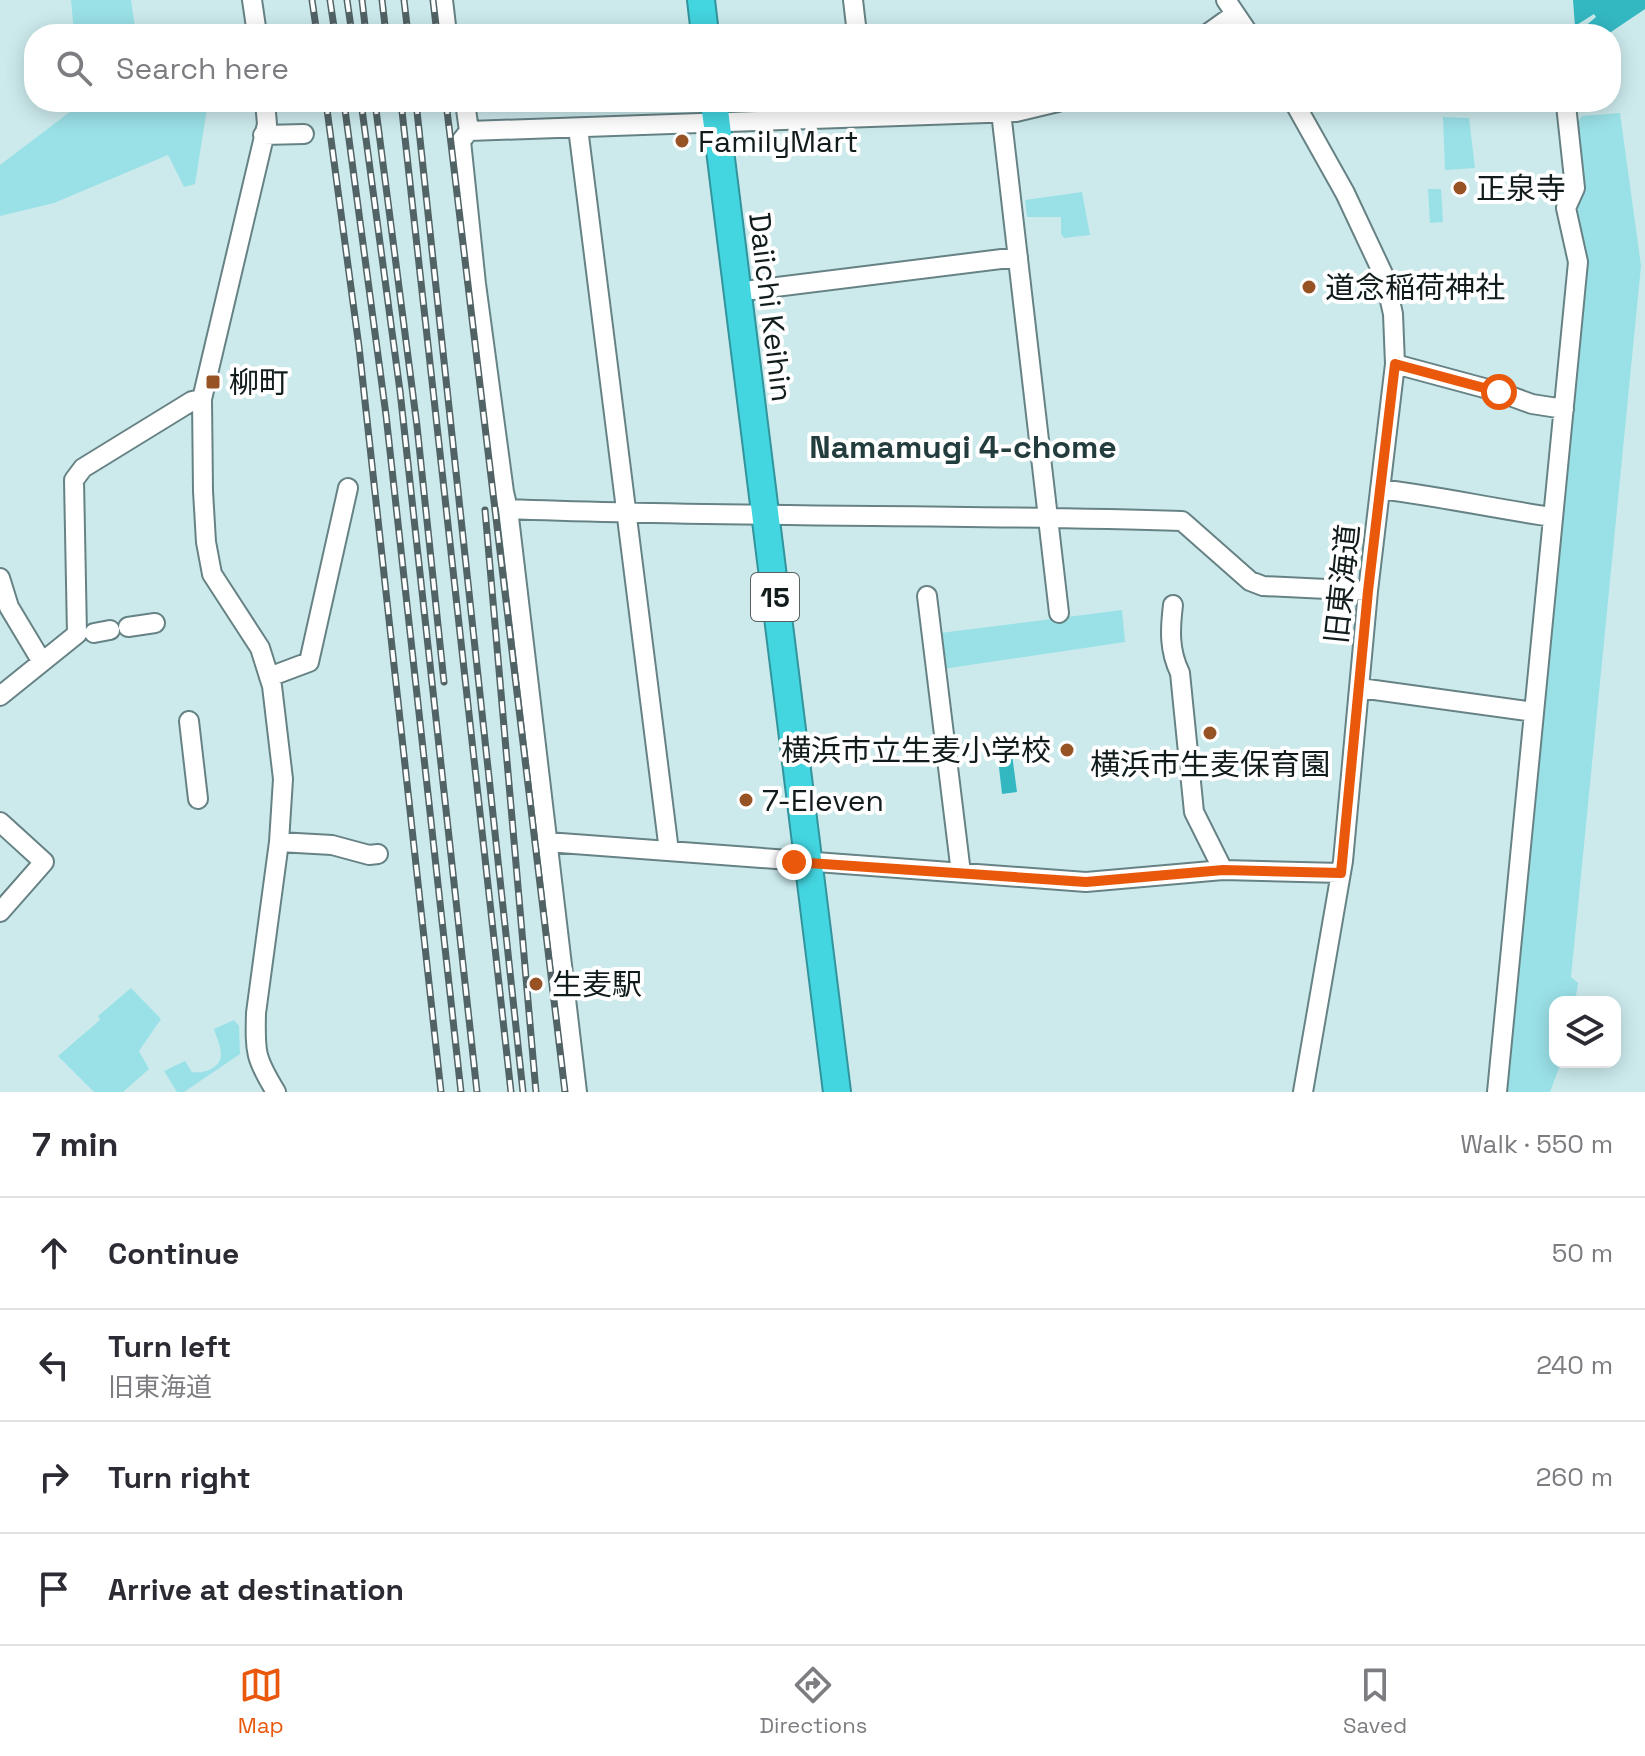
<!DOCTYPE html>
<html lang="en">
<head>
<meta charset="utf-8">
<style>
  :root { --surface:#fff; --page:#f2f2f3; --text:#2b2b33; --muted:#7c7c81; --line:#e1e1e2; --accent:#ea580c }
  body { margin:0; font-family:"Space Grotesk","Noto Sans JP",sans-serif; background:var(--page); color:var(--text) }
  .controls { position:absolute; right:24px; bottom:24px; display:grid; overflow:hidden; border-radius:16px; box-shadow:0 4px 20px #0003 }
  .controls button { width:72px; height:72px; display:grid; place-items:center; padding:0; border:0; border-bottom:2px solid var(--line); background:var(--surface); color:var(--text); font:40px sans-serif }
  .stop { position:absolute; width:24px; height:24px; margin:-18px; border:6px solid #ea580c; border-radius:50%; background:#fff }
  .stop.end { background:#ea580c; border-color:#fff; box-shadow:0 2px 8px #0008 }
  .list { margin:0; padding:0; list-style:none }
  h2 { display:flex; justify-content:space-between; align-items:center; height:104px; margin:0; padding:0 32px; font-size:34px }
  h2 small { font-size:26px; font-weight:400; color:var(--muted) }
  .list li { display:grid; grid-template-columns:52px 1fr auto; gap:24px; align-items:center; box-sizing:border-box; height:112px; padding:0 32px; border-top:2px solid var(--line) }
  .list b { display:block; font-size:30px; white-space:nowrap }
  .list p { margin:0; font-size:26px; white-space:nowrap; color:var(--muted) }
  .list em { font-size:26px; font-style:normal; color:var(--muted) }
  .icon { flex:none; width:44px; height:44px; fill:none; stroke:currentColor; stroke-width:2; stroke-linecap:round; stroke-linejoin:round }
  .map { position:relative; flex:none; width:1645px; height:1092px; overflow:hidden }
  .search { position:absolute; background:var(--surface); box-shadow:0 4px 20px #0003; left:24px; right:24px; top:24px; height:88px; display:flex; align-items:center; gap:20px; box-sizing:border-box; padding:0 28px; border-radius:32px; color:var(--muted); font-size:30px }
  .sheet { height:552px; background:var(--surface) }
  nav { display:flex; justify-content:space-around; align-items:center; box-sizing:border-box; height:112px; border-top:2px solid var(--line); background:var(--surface); font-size:22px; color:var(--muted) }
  nav a { display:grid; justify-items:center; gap:4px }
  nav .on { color:var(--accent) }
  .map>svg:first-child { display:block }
</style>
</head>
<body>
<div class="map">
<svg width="1645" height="1092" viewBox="0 0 1645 1092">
  <rect width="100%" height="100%" fill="#cceaec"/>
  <path fill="#9ae1e7" d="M 71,0 L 131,0 L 135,27 L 145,34 L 97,34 L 96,29 L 74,33 Z
    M 83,102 L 208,102 L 195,184 L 184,187 L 168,155 L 54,203 L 0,216 L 0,165 Z
    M 1620,113 L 1641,266 L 1571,977 L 1578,983 L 1575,1002 L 1555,1002 L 1555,1062 L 1565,1062 L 1560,1065 L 1550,1092 L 1503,1092 L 1578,225 L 1576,124 L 1582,116 Z
    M 1443,117 L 1469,118 L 1475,168 L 1445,170 Z
    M 1428,189 L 1441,189 L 1443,222 L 1430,223 Z
    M 1082,192 L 1090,235 L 1064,238 L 1061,234 L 1061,217 L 1027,217 L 1025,200 Z
    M 1122,610 L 1125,642 L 943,669 L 940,633 Z
    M 131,988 L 161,1019 L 139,1051 L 149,1069 L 123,1092 L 94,1092 L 58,1056 L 100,1020 L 98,1016 Z
    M 234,1020 L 239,1026 L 240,1054 L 184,1092 L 177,1092 L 164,1071 L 185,1061 L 192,1072 C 203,1074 221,1069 221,1054 C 221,1047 216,1036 214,1029 Z"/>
  <path fill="#33b8c2" d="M 1573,0 L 1645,0 L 1645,9 L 1608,34 L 1576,34 L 1596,17 L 1594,14 L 1575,26 Z
    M 1010,739 L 1017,792 L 1002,794 L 996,741 Z"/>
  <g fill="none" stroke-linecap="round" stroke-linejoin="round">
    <defs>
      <path id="minor" d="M 252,0 L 257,34
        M 443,0 L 447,34
        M 853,0 L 857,34
        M 1226,0 L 1249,34
        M 1207,34 L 1235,14
        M 265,102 L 267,124 L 202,399 L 203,491 L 206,542 L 212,574 L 260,648 L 272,686 L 283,779 L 279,842 L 256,1013 C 255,1052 255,1058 276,1092
        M 465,102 L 469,131 L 461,141 L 476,284 L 504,492 L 508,509 L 577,1092
        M 1294,102 L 1345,193 L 1385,278 L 1393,314 L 1395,364 L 1368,591 L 1343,861 L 1303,1092
        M 1001,112 L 1059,613
        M 578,128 L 669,851
        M 469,131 L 1016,112 L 1058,102
        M 263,135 L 304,134
        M 752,290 L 1018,257
        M 1395,364 L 1499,392 L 1532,404 L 1564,409
        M 1380,489 C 1438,496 1495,509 1553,517
        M 508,509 C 733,518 958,514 1182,521 L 1250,581 L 1263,586 L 1368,591
        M 0,578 L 9,607 L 42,662
        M 927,596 L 961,873
        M 1173,605 C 1170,630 1169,650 1180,673 L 1194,812 L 1223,870
        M 128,627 L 155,623
        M 94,633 L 110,630
        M 269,677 L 309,662 L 348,488
        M 1360,688 L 1534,712
        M 0,696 L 77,634 L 74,480 L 83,468 L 192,401 L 202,399
        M 189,721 L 198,799
        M 0,822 L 44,862 L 0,912
        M 279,842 L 332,845 L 369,855 L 378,854
        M 547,842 L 1086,882 L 1223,870 L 1341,873
        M 1497,1092 L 1578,262 L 1566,208 L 1575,188 L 1566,105"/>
      <path id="highway" d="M 701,0 L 705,34
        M 714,102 L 837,1092"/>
    </defs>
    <use href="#minor" stroke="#678284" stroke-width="22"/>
    <use href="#highway" stroke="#32949c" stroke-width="30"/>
    <use href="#minor" stroke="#fff" stroke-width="18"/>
    <use href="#highway" stroke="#43d5e0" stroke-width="26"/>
    <defs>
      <path id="rail" d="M 312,0 L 317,34
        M 330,0 L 335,34
        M 347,0 L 352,34
        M 362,0 L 366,34
        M 382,0 L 386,34
        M 404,0 L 408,34
        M 433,0 L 437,34
        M 326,102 L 359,347 L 441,1092
        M 344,102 L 386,415 L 461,1092
        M 361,102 L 400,391 L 477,1092
        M 375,102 L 417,426 L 444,682
        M 401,102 L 511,1092
        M 416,102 L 523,1092
        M 446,102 L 565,1092
        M 485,510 L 536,1092"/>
    </defs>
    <use href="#rail" stroke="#526365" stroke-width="7"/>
    <use href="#rail" stroke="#fff" stroke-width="4" stroke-dasharray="12" stroke-linecap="butt"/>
  </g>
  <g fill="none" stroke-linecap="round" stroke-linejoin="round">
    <path stroke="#ea580c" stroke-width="10" d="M 794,862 L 1086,882 L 1223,870 L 1341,873 L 1368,591 L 1395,364 L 1499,392"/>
  </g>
  <g fill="#975324" stroke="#fff" stroke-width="3">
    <circle cx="682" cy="141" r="8"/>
    <circle cx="1460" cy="188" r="8"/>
    <circle cx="1309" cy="287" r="8"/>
    <rect x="205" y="374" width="16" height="16" rx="4"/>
    <circle cx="1210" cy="733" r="8"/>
    <circle cx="1067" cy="750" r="8"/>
    <circle cx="746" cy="800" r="8"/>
    <circle cx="536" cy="984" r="8"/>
  </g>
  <g text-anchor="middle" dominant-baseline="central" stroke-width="8" stroke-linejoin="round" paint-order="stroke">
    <rect fill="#fff" stroke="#596061" stroke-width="2" x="751" y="573" width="48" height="48" rx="6"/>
    <g font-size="28" font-weight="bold" fill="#121c1d">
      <text x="775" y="597">15</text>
    </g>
    <g font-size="30" fill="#121c1d" stroke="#fff" text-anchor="start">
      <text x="698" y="141">FamilyMart</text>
      <text x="1476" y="188">正泉寺</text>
      <text x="1325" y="287">道念稲荷神社</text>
      <text x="229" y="382">柳町</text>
      <text x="1051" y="750" text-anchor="end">横浜市立生麦小学校</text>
      <text x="1210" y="764" text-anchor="middle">横浜市生麦保育園</text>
      <text x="762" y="800">7-Eleven</text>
      <text x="552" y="984">生麦駅</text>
    </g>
    <g font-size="30" fill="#121c1d" stroke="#fff">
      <text transform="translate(771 307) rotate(83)">Daiichi Keihin</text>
      <text transform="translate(1342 584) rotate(-84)">旧東海道</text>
    </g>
    <g font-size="32" font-weight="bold" fill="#233c3e" stroke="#fff">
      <text x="963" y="447">Namamugi 4-chome</text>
    </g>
  </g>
</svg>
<div class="controls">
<button><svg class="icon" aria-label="layers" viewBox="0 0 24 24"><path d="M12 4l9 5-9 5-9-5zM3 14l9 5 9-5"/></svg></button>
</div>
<div class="stop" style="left:1499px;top:392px"></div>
<div class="stop end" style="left:794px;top:862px"></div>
<div class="search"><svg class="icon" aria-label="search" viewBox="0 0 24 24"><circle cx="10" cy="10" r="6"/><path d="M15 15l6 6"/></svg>Search here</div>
</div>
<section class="sheet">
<h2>7 min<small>Walk · 550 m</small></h2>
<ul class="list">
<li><svg class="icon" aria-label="ahead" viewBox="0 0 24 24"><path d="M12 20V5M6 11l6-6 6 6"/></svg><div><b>Continue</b></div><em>50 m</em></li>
<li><svg class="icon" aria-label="left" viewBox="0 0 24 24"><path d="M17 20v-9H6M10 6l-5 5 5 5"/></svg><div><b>Turn left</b><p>旧東海道</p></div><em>240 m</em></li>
<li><svg class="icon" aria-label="right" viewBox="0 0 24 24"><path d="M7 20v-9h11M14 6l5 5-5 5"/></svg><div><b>Turn right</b></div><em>260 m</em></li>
<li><svg class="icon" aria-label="arrive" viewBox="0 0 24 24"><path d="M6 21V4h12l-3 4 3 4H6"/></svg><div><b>Arrive at destination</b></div></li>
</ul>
</section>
<nav>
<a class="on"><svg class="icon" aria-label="map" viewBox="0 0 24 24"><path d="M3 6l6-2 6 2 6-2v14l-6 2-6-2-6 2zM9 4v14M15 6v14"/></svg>Map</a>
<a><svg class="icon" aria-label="directions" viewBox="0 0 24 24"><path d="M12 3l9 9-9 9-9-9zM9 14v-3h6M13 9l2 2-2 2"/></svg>Directions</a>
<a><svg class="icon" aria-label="saved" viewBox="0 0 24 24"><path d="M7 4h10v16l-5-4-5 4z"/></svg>Saved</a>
</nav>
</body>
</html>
